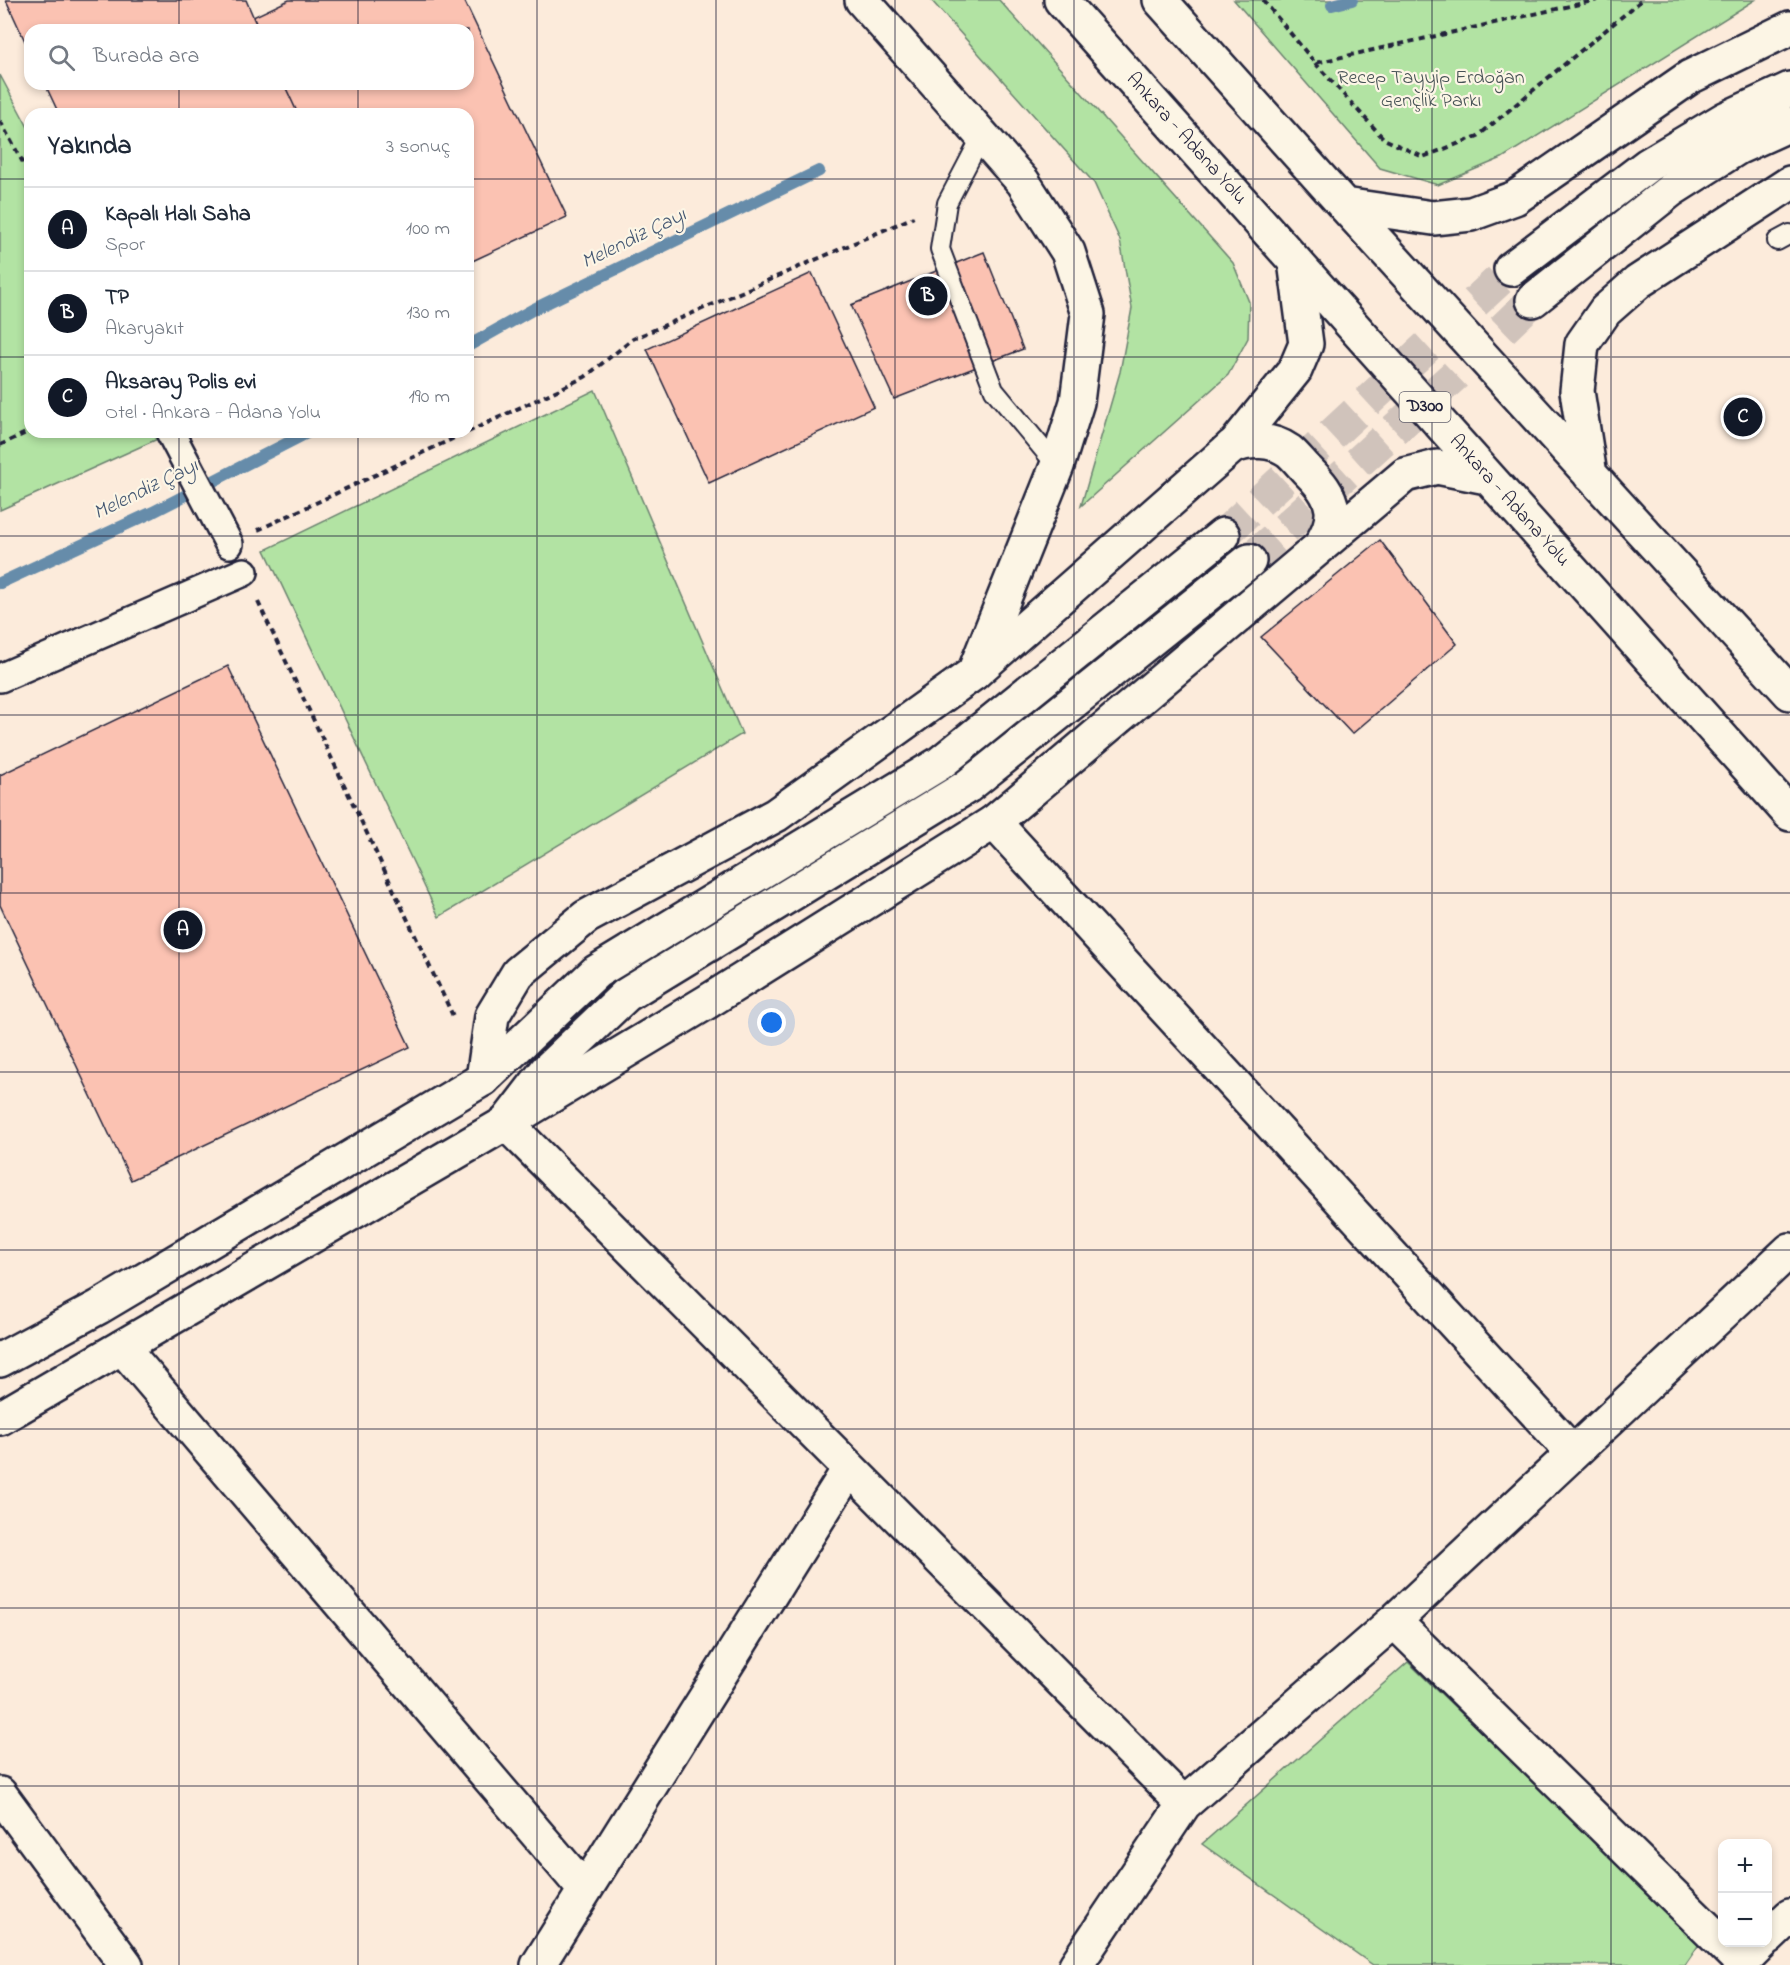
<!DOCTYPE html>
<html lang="tr">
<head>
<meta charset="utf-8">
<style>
  :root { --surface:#fff; --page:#f2f2f3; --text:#1f2937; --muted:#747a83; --line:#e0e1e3; --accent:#111827 }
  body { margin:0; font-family:"Indie Flower",sans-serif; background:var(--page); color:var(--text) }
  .controls { position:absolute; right:18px; bottom:18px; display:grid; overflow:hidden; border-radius:12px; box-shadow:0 3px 9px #0003 }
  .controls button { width:54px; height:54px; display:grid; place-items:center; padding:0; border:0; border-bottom:2px solid var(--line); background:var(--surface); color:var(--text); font:30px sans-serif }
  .you { position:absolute; left:772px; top:1023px; width:21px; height:21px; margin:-15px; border:4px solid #fff; border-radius:50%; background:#1a73e8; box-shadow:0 0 0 9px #1a73e833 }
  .badge { display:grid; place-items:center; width:39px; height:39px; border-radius:50%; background:var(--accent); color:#fff; font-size:20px; font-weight:700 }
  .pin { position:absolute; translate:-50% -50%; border:3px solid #fff; box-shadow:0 2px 6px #0006 }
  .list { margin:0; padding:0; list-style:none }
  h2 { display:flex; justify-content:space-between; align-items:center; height:78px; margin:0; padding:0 24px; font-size:26px }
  h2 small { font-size:20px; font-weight:400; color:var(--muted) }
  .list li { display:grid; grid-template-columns:39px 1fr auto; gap:18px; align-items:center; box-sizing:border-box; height:84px; padding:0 24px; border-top:2px solid var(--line) }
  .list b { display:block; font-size:22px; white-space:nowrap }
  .list p { margin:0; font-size:20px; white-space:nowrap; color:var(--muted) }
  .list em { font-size:20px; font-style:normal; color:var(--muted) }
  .icon { flex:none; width:33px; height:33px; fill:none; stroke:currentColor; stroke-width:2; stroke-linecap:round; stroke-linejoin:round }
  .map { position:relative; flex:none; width:1790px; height:1965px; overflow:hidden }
  .search { position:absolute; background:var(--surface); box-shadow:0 3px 9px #0003; left:24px; top:24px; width:450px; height:66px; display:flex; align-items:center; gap:15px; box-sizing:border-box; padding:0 21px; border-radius:18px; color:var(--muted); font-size:22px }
  .panel { position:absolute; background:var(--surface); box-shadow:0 3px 9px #0003; left:24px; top:108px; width:450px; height:330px; border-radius:18px }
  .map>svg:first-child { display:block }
</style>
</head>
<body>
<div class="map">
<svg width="1790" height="1965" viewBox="0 0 1790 1965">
  <rect width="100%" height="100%" fill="#fcebdb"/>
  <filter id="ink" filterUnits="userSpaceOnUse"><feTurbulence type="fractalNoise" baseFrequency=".0167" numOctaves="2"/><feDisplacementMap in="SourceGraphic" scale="12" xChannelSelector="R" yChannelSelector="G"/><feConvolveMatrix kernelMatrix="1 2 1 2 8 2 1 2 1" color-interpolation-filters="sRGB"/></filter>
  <g filter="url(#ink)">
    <path fill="#b2e3a3" stroke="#6a826f" stroke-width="1.5" d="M 931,0 L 999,0 L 1233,263 L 1249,302 L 1248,338 L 1228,375 L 1081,506 L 1120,372 L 1132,308 L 1120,240 L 1094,183 Z
      M 1234,0 L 1755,0 L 1502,158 L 1438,185 L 1380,168 Z
      M 0,75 L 30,131 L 30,432 L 173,432 L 0,510 Z
      M 595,390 L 742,734 L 439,917 L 265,550 Z
      M 1408,1662 L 1700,1943 L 1685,1965 L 1373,1965 L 1202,1844 Z"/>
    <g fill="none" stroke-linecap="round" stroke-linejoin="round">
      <path stroke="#668caa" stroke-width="12" d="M 1332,5 L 1352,0
        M 468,346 L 532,310 L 819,171
        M 0,583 L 153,512 L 309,432"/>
    </g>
    <path fill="#fbc2b2" stroke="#22223b" stroke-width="1.5" d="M 6,0 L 246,0 L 259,30 L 30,30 L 30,52 Z
      M 289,0 L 464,0 L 567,217 L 468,263 L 468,114 L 298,114 L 284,84 L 468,84 L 468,30 L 259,30 L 253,17 Z
      M 45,84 L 284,84 L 298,114 L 59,114 Z
      M 984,252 L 1023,349 L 894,399 L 851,305 Z
      M 812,273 L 874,407 L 709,483 L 647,349 Z
      M 1380,540 L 1457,644 L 1352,734 L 1261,637 Z
      M 228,666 L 410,1047 L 131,1180 L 0,905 L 0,775 Z"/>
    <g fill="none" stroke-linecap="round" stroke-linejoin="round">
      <path stroke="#d0c3bb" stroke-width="33" stroke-dasharray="33 16" stroke-linecap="butt" d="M 1223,535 L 1511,269
        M 1249,561 L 1455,375 L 1533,300"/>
      <defs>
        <path id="service" d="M 982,136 L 947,203 L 940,249 L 994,390 L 1057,466
          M 1777,241 L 1790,234"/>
        <path id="pedestrian" d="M 170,432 L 229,544
          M 0,678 L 244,572"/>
        <path id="minor" d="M 994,822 L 1573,1453
          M 506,1123 L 1184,1804
          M 122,1347 L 585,1890
          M 1394,1621 L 1741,1962
          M 0,1794 L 126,1965
          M 1768,1937 L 1790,1916
          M 538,1965 L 849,1469
          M 1076,1965 L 1184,1804 L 1394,1621 L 1790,1250
          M 1739,1965 L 1762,1942"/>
        <path id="tertiary" d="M 862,0 L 1023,182 L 1068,252 L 1088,314 L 1077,402 L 1057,466 L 974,673"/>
        <path id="secondary" d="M 1511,269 L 1648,165 L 1725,119 L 1790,89
          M 1533,300 L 1671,190 L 1737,148 L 1790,124
          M 0,1360 L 99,1307 L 483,1079 L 596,972 L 939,764 L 1223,535
          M 0,1418 L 506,1123 L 546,1071 L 626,995 L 968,786 L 1249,561"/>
        <path id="trunk" d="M 1061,0 L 1790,814
          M 1160,0 L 1344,205 L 1790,693
          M 1344,205 L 1433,218 L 1471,214 L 1515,198 L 1690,77 L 1790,28
          M 1231,447 C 1250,439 1272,439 1289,451 C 1296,457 1302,465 1308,471 C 1319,482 1330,494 1332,510 C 1333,523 1327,534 1321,545
          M 1590,475 L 1577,391 L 1582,344 L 1605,311 L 1638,282 L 1790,183
          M 483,1079 L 492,1016 L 518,973 L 586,917 L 776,815 L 974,673 L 1236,443 L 1295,370 L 1306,344 L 1295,261
          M 506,1123 L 707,1002 L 994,822 L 1405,475 L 1437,467 L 1487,477"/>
      </defs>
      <use href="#service" stroke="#22223b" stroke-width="22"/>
      <use href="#pedestrian" stroke="#22223b" stroke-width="32"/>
      <use href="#minor" stroke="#22223b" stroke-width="38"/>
      <use href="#tertiary" stroke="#22223b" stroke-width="38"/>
      <use href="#secondary" stroke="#22223b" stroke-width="38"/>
      <use href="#trunk" stroke="#22223b" stroke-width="38"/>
      <path stroke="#22223b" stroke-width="4" stroke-dasharray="6 4.5" stroke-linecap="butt" d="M 1263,0 L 1315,63 L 1597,0
        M 1315,63 L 1384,139 L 1423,157 L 1478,136 L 1642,0
        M 0,121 L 30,175
        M 468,432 L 585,377 L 633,339 L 914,217
        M 0,445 L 30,431
        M 258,530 L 467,432
        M 258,602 L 453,1016"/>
      <use href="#service" stroke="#fcf5e5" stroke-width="18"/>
      <use href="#pedestrian" stroke="#fcf5e5" stroke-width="27"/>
      <use href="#minor" stroke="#fcf5e5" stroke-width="33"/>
      <use href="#tertiary" stroke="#fcf5e5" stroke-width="33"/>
      <use href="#secondary" stroke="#fcf5e5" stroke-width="33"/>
      <use href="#trunk" stroke="#fcf5e5" stroke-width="33"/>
    </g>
  </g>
  <path fill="none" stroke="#22223b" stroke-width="1.5" stroke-opacity="0.55" d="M 179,0 L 179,30M 358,0 L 358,30M 537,0 L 537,1965M 716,0 L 716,1965M 895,0 L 895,1965M 1074,0 L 1074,1965M 1253,0 L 1253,1965M 1432,0 L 1432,1965M 1611,0 L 1611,1965M 179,84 L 179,114M 358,84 L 358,114M 0,179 L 30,179M 468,179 L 1790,179M 0,357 L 30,357M 468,357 L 1790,357M 179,432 L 179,1965M 358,432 L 358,1965M 0,536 L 1790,536M 0,715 L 1790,715M 0,893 L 1790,893M 0,1072 L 1790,1072M 0,1250 L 1790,1250M 0,1429 L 1790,1429M 0,1608 L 1790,1608M 0,1786 L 1790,1786"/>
  <g text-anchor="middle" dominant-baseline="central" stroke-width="4.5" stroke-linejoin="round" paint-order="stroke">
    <rect fill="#fcf5e5" stroke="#63616e" stroke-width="1.5" x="1399.5" y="392" width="51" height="30" rx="4.5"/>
    <g font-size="18" font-weight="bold" fill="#22223b">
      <text x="1425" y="407">D300</text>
    </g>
    <g font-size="20" fill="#465255" stroke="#fcf5e5">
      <text x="1431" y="78">Recep Tayyip Erdoğan<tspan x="1431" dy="23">Gençlik Parkı</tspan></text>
    </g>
    <g font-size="20" fill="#22223b" stroke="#fcf5e5">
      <text transform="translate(1186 139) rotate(48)">Ankara - Adana Yolu</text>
      <text transform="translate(1509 501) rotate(48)">Ankara - Adana Yolu</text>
    </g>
    <g font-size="21" font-style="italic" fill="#445772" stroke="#fcf5e5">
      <text transform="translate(634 239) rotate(-26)">Melendiz Çayı</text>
      <text transform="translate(146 490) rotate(-26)">Melendiz Çayı</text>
    </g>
  </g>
</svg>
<div class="controls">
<button>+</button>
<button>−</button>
</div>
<div class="you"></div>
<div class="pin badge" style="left:183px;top:930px">A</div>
<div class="pin badge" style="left:928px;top:296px">B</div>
<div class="pin badge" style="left:1743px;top:417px">C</div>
<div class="search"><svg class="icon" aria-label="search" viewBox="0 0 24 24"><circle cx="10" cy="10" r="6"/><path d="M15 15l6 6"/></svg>Burada ara</div>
<section class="panel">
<h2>Yakında<small>3 sonuç</small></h2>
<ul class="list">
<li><span class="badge">A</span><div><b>Kapalı Halı Saha</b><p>Spor</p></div><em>100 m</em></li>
<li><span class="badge">B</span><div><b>TP</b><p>Akaryakıt</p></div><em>130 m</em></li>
<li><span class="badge">C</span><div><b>Aksaray Polis evi</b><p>Otel · Ankara - Adana Yolu</p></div><em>190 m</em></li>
</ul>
</section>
</div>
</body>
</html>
